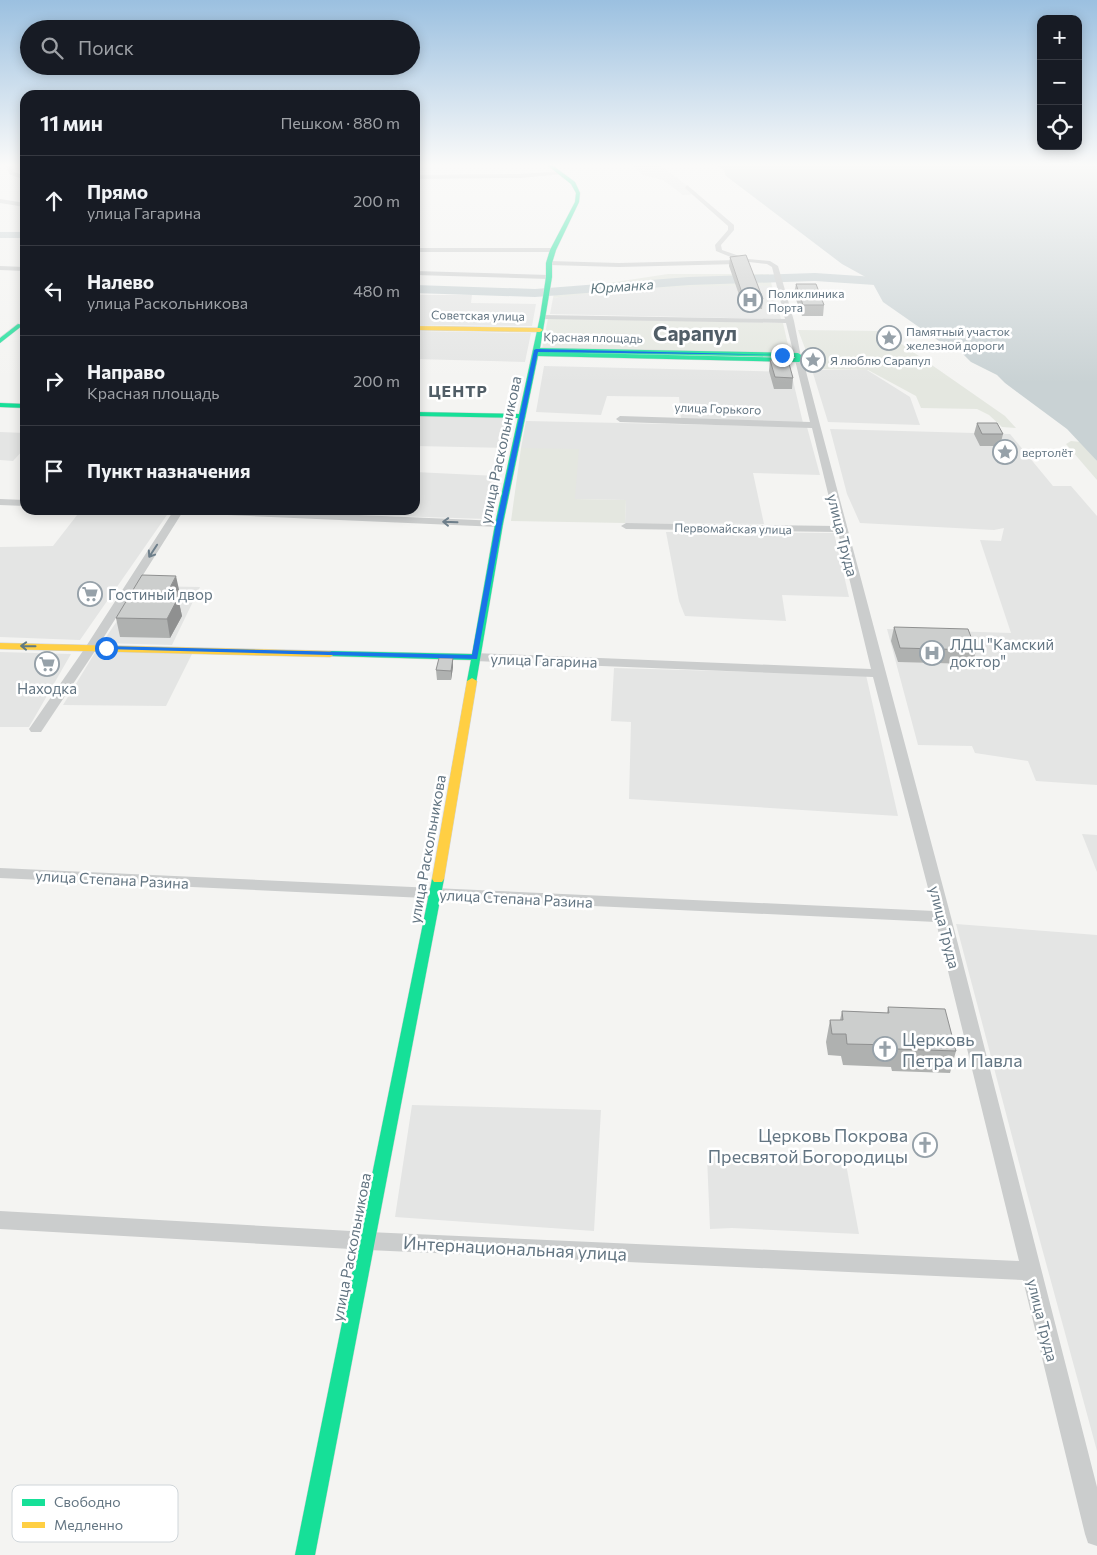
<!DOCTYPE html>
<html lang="ru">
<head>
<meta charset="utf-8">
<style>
  :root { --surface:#171b24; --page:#20242c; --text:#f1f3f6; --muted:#9ea1a6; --line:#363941 }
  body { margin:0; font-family:Commissioner,sans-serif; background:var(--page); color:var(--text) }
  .controls { position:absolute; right:15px; top:15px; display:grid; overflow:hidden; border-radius:10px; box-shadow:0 2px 12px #0003 }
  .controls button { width:45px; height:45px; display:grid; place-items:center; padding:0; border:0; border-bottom:1px solid var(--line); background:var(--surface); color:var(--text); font:25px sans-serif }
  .stop { position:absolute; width:15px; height:15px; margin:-11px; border:4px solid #1a73e8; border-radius:50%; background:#fff }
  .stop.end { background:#1a73e8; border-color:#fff; box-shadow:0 1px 5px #0008 }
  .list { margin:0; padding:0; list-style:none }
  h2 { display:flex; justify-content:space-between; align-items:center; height:65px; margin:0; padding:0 20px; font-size:21px }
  h2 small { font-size:16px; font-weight:400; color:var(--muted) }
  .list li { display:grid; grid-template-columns:32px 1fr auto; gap:15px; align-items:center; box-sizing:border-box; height:90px; padding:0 20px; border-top:1px solid var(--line) }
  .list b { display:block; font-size:19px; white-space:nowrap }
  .list p { margin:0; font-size:16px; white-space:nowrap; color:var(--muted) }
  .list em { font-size:16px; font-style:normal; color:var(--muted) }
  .icon { flex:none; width:28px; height:28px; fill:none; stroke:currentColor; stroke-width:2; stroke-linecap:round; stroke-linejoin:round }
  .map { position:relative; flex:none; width:1097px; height:1555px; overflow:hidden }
  .search { position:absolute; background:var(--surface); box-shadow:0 2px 12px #0003; left:20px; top:20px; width:400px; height:55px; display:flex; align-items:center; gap:12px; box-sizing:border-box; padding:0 18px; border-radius:28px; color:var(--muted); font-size:19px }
  .panel { position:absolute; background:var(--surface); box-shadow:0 2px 12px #0003; left:20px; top:90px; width:400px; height:425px; border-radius:15px }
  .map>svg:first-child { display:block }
</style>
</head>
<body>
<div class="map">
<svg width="1097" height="1555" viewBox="0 0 1097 1555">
  <rect width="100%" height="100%" fill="#f4f4f2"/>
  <path fill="#e4e5e4" d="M 633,165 L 660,165 L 698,194 L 683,195 L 663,180 L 643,175 Z
    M 694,285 L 772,286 L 781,319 L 550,314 L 553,298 L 584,293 Z
    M 417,295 L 472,295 L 471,303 L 536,304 L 532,326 L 415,325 L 415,299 Z
    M 415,331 L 531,333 L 525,362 L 415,359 Z
    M 544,366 L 791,372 L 803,423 L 681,418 L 679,397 L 607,396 L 601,415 L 536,412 Z
    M 812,370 L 867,370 L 910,397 L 920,425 L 828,422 Z
    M 415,416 L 515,418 L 509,448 L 415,446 Z
    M 526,421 L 807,427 L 820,475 L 753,473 L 764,524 L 625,523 L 626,500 L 575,499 L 521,448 Z
    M 830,429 L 1010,434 L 1053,486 L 1071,486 L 1097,516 L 1097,785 L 1036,781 L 1028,761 L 975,753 L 972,746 L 918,745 L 887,629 L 1011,633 L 980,540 L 1001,541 L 1004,528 L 994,530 L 860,523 L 847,494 Z
    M 0,432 L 25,433 L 25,448 L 13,461 L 0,460 Z
    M 415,472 L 497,476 L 487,519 L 327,514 L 329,510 L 415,510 Z
    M 81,510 L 169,512 L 80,640 L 0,637 L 0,547 L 53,546 Z
    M 666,532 L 834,533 L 849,597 L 782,595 L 786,621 L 685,616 L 679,601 Z
    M 141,586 L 200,587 L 172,645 L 102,643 Z
    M 96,651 L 192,654 L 166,706 L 63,705 Z
    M 0,652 L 71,654 L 29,727 L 0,727 Z
    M 614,668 L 866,675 L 898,816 L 629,799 L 631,722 L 611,721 Z
    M 1082,834 L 1097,835 L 1097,872 Z
    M 956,924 L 1097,935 L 1097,1451 L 1027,1193 Z
    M 412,1105 L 601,1110 L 594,1231 L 395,1217 Z
    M 707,1156 L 788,1157 L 846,1164 L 859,1234 L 732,1228 L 710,1229 Z"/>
  <path fill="#e4e7e0" d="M 668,274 L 769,274 L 772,286 C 699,285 625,288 553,298 L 555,289 L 602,284 Z
    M 548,318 L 783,323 L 790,354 L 542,349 Z
    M 798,330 L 883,331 L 1005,416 L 1016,428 L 1002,427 L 989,415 L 977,409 L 921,408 L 916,396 L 868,370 L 813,369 Z
    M 1071,441 L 1081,442 L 1097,461 L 1097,480 L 1066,444 Z
    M 521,448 L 579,449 L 575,499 L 626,500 L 625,523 L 511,521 Z"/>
  <path fill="#c9d2d4" d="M 715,165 L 1097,165 L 1097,461 L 1067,429 L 1005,383 L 997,375 L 971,362 L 959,350 L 951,344 L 939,341 L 883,302 L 871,280 L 842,264 L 726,176 L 724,170 Z"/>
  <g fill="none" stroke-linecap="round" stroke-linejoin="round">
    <path fill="#c9d2d4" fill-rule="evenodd" d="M 0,232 L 25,232 L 25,238 L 0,238 Z
      M 815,273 L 875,277 L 904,274 L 910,278 L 904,282 L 875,285 L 815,281 L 689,285 L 535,297 L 415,293 L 415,285 L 535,289 L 689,277 Z"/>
    <defs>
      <path id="fast" d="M 547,165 L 552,165 L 575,182 L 580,193 L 579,202 L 556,250 L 552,263 L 552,277 L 540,348 L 798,353 L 801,355 L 802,360 L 799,362 L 538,356 L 503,524 L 476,683 L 472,684 L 467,681 L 471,660 L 327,656 L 325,654 L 327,652 L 330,651 L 472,654 L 495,524 L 518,418 L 415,416 L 415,412 L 519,414 L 540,317 L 546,277 L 546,263 L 550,250 L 575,202 L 576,193 L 571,184 ZM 539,352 L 795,357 L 795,358 Z
        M 18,324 L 23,325 L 0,343 L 0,338 Z
        M 0,403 L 25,404 L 25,408 L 0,407 Z
        M 438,875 L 442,876 L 444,879 L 315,1555 L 295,1555 L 432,879 L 434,876 Z"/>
      <path id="slow" d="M 415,326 L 540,328 L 543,330 L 540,332 L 415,330 Z
        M 0,643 L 330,651 L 335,654 L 330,657 L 0,649 Z
        M 472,678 L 477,681 L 444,879 L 442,882 L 434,882 L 432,879 L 467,681 Z"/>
    </defs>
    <use href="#fast" stroke="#d0d2d2" stroke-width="1"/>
    <use href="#slow" stroke="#d0d2d2" stroke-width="1"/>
    <path fill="#cbcdcd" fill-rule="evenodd" d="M 6,165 L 12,165 L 14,172 L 25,176 L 25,180 L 9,174 Z
      M 561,171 L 563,174 L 521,178 L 415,179 L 415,175 L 521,174 Z
      M 687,185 L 734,225 L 734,230 L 721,245 L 722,250 L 748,259 L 770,261 L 778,266 L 794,321 L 801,357 L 794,355 L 786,323 L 543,319 L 539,317 L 543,315 L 785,319 L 772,267 L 767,264 L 741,261 L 738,264 L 619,267 L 549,265 L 546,263 L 549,261 L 619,263 L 738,260 L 716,251 L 715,245 L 728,230 L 728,226 L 685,188 Z
      M 0,199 L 25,203 L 25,207 L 0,203 Z
      M 415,248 L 553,248 L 556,250 L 553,252 L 415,252 Z
      M 0,266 L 25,267 L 25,271 L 0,270 Z
      M 415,271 L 549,275 L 552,277 L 549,279 L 415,275 Z
      M 796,358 L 803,360 L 820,425 L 951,917 L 1097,1487 L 1097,1546 L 1088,1543 L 1085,1534 L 1023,1280 L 368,1250 L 0,1229 L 0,1211 L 368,1232 L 1019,1261 L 936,922 L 0,878 L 0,868 L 934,911 L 873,677 L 475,661 L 469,657 L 475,653 L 871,669 L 838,532 L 626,529 L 621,526 L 626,523 L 836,526 L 812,428 L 620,422 L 616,419 L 620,416 L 810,422 L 795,360 Z
      M 0,499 L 25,500 L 25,506 L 0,505 Z
      M 169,510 L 245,510 L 499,521 L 504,524 L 499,527 L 182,513 L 97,648 L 41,732 L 31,732 L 29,729 L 85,648 L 172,513 Z"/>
    <use href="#fast" fill="#16e098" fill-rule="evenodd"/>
    <use href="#slow" fill="#ffcf43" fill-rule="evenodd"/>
  </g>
  <path fill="#afb1b0" d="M 730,257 L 763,299 L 762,309 L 744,309 L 729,266 Z
    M 796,284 L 824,305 L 823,316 L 802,316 L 794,294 Z
    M 770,360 L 793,378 L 792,389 L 774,389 L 769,371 Z
    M 977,423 L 1003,434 L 1000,446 L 980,446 L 974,434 Z
    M 180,594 L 178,598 L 182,616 L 170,638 L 120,637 L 116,618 Z
    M 894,627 L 976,650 L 973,664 L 898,662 L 891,641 Z
    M 453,658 L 453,667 L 451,680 L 437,680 L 436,670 Z
    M 888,1007 L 956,1051 L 950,1073 L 892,1071 L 891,1067 L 843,1065 L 841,1056 L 828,1055 L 826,1042 L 830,1020 L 840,1020 L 842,1011 L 887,1013 Z"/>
  <path fill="#8f9090" d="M 176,576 L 180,594 L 168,616 L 165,597 Z
    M 178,598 L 182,616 L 170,638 L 167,619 Z
    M 453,658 L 453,667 L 451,680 L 451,671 Z"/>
  <path fill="#cccecd" stroke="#8f9090" d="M 746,255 L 763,299 L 744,299 L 730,257 Z
    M 796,284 L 816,284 L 824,305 L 803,305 Z
    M 770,360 L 788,360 L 793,378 L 775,377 Z
    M 977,423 L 997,423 L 1003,434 L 982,434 Z
    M 142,575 L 176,576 L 165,597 L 178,598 L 167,619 L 116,618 Z
    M 894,627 L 968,629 L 976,650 L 900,648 Z
    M 439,658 L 453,658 L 451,671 L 436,670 Z
    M 888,1007 L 945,1009 L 956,1051 L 897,1049 L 896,1045 L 847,1044 L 846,1034 L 832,1034 L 830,1020 L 843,1020 L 842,1011 L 889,1013 Z"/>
  <defs><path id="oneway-shaft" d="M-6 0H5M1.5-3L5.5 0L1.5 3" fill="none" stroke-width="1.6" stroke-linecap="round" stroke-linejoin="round" transform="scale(1.25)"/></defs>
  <g stroke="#6d7e8a">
    <use href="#oneway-shaft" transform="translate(450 522) rotate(-178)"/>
    <use href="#oneway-shaft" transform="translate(153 551) rotate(123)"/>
  </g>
  <use stroke="#5f7a83" href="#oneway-shaft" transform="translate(28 646) rotate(-179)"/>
  <linearGradient id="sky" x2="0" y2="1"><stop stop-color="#9bc0e0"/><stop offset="0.43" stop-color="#fafaf9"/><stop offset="1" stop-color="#fafaf9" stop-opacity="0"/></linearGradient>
  <rect width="1097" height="383" fill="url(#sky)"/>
  <path fill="#1a73e8" d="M 536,349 L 784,355 L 538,352 L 502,524 L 477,659 L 104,649 L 104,646 L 106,646 L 472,655 L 496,524 L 534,350 Z"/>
  <defs>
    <symbol id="hospital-ring" viewBox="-11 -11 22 22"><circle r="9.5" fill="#fff" stroke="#96a1a9" stroke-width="1.5"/><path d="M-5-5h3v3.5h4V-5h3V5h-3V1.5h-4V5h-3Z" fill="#96a1a9"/></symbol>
    <symbol id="sight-ring" viewBox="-11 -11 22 22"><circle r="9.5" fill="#fff" stroke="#96a1a9" stroke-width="1.5"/><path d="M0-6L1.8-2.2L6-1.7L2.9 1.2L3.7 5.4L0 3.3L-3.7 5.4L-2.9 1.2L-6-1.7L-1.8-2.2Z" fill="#96a1a9"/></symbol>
    <symbol id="supermarket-ring" viewBox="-11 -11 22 22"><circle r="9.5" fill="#fff" stroke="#96a1a9" stroke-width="1.5"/><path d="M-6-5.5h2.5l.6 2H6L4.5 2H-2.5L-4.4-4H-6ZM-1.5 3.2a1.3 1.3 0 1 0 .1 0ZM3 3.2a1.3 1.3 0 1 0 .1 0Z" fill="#96a1a9"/></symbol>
    <symbol id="church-ring" viewBox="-11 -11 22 22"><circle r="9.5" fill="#fff" stroke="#96a1a9" stroke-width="1.5"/><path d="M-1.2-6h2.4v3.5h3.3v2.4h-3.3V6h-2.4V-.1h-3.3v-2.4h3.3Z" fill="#96a1a9"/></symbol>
  </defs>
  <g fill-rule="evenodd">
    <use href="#hospital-ring" x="736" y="286" width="28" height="28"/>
    <use href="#sight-ring" x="875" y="324" width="28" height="28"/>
    <use href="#sight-ring" x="799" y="346" width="28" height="28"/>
    <use href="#sight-ring" x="991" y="438" width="28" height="28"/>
    <use href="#supermarket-ring" x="76" y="580" width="28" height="28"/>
    <use href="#hospital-ring" x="918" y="639" width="28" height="28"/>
    <use href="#supermarket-ring" x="33" y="650" width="28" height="28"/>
    <use href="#church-ring" x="871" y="1035" width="28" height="28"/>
    <use href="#church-ring" x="911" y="1131" width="28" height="28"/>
  </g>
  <g text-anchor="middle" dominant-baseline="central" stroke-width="5" stroke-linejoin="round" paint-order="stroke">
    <g font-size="12" fill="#637582" stroke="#fff" text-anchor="start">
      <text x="768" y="293">Поликлиника<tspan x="768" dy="14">Порта</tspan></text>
      <text x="906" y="331">Памятный участок<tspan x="906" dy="14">железной дороги</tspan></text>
      <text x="830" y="360">Я люблю Сарапул</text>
      <text x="1022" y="452">вертолёт</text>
    </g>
    <g font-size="12" fill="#637582" stroke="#fff">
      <text transform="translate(478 315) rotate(1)">Советская улица</text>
      <text transform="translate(593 337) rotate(1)">Красная площадь</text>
      <text transform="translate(718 408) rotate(2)">улица Горького</text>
      <text transform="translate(733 528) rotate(1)">Первомайская улица</text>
    </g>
    <g font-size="14" font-style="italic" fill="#5f777f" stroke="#fff">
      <text transform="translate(622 286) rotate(-4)">Юрманка</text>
    </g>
    <g font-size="15" fill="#637582" stroke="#fff">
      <text transform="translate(500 450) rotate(-78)">улица Раскольникова</text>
      <text transform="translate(843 535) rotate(76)">улица Труда</text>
      <text transform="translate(544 660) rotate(2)">улица Гагарина</text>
      <text transform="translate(427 849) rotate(-80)">улица Раскольникова</text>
      <text transform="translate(112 879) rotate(3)">улица Степана Разина</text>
      <text transform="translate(516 898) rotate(3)">улица Степана Разина</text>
      <text transform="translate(945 927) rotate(76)">улица Труда</text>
      <text transform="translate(351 1247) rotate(-79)">улица Раскольникова</text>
      <text transform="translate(1043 1320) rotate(76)">улица Труда</text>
    </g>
    <g font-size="15" fill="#637582" stroke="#fff" text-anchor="start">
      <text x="108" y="594">Гостиный двор</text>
      <text x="950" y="644">ЛДЦ "Камский<tspan x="950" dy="17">доктор"</tspan></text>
      <text x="47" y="688" text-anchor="middle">Находка</text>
    </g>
    <g font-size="16" font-weight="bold" letter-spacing="1" fill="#515e67" stroke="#fff">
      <text x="458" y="390">ЦЕНТР</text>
    </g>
    <g font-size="18" fill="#637582" stroke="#fff" text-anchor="start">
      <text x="902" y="1039">Церковь<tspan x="902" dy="21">Петра и Павла</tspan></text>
      <text x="908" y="1135" text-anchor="end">Церковь Покрова<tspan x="908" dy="21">Пресвятой Богородицы</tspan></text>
    </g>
    <g font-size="18" fill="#637582" stroke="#fff">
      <text transform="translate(515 1248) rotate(3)">Интернациональная улица</text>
    </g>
    <g font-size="21" font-weight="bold" fill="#515e67" stroke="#fff">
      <text x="695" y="332">Сарапул</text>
    </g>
  </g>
  <rect x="12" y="1485" width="166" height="57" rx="8" fill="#fff" stroke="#d0d6da" stroke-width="1"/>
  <rect x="22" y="1499" width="23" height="7" fill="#16e098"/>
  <rect x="22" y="1522" width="23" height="6" fill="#ffcf43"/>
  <g font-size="14" fill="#637582">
    <text x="54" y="1507">Свободно</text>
    <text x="54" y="1530">Медленно</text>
  </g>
</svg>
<div class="controls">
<button>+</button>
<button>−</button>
<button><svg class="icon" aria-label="locate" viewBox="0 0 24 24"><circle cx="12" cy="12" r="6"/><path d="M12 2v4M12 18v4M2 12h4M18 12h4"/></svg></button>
</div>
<div class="stop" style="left:106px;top:648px"></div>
<div class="stop end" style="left:782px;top:355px"></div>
<div class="search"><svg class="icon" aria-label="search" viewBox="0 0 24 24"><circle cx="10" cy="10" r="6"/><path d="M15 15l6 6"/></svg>Поиск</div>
<section class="panel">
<h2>11 мин<small>Пешком · 880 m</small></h2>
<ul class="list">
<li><svg class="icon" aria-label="ahead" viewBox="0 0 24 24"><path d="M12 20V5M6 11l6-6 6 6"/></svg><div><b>Прямо</b><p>улица Гагарина</p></div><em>200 m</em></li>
<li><svg class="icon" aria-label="left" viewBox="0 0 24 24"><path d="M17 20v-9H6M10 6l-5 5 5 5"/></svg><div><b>Налево</b><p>улица Раскольникова</p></div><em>480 m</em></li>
<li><svg class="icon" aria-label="right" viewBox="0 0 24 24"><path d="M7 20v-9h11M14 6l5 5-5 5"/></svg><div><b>Направо</b><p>Красная площадь</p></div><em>200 m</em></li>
<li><svg class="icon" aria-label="arrive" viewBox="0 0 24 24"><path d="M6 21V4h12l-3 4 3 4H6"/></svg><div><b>Пункт назначения</b></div></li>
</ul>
</section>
</div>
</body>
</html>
